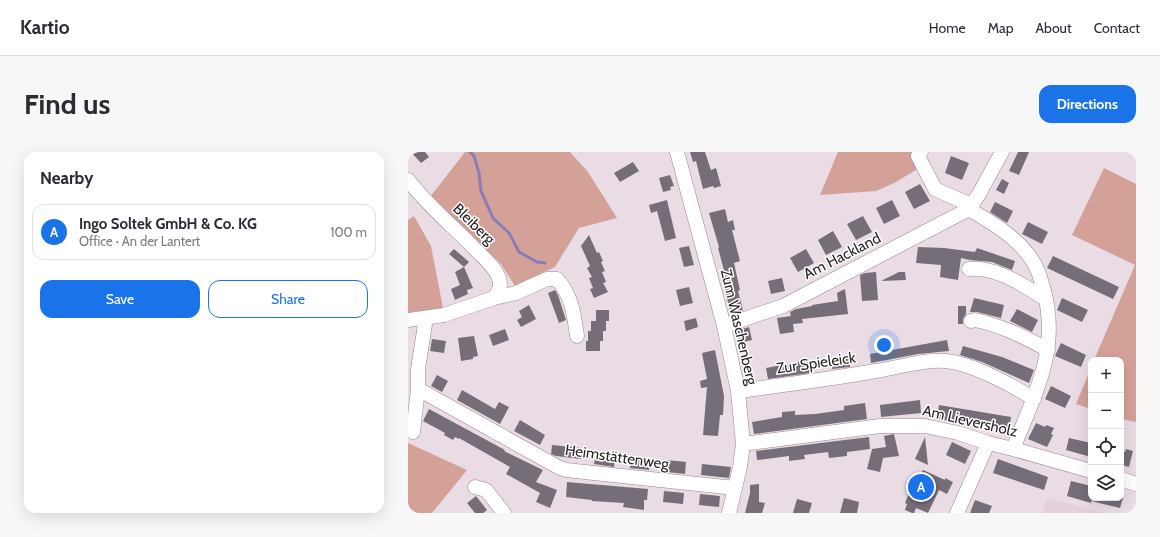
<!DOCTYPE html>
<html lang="en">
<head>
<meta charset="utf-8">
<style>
  :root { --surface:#fff; --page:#f7f7f7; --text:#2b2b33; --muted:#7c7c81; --line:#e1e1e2; --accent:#1a73e8 }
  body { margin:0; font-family:Cabin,sans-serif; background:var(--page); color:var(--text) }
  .controls { position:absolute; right:12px; bottom:12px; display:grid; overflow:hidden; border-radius:8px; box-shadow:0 4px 16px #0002 }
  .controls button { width:36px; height:36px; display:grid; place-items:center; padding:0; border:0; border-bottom:1px solid var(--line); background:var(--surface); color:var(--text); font:20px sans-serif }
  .you { position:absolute; left:476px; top:193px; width:14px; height:14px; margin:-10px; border:3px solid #fff; border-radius:50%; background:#1a73e8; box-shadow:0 0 0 6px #1a73e833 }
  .badge { display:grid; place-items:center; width:26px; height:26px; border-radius:50%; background:var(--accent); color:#fff; font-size:13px; font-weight:700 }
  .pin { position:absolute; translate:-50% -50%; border:2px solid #fff; box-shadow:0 1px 4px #0006 }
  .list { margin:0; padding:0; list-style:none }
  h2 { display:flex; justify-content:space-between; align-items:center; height:52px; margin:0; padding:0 16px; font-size:17px }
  h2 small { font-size:13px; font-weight:400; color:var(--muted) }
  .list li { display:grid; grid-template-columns:26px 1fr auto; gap:12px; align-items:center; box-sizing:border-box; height:56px; margin:0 8px 8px; padding:0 8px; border:1px solid var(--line); border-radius:12px }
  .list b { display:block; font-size:15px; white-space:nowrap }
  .list p { margin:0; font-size:13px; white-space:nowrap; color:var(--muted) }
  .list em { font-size:13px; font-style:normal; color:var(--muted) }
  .actions { display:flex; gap:8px; padding:12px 16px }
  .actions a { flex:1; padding:9px 0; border:1px solid var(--accent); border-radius:12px; text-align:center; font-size:14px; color:var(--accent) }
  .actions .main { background:var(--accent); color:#fff }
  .icon { flex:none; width:22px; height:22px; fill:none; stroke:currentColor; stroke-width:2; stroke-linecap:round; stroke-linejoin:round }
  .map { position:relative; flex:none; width:728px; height:361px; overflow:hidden; border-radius:12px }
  header { display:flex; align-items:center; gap:24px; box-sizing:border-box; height:56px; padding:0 20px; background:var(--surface); border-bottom:1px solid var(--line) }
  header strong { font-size:19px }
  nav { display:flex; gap:22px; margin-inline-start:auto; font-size:14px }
  .intro { display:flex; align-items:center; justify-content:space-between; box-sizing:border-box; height:96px; padding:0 24px }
  h1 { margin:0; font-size:28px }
  .button { padding:10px 18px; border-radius:12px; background:var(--accent); color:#fff; font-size:14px; font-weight:700 }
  main { display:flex; gap:24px; padding:0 24px }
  aside { flex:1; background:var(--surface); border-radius:12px; box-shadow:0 4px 16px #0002 }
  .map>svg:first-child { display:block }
</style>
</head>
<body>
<header>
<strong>Kartio</strong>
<nav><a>Home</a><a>Map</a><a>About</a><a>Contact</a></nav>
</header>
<div class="intro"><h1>Find us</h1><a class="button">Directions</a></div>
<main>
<aside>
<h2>Nearby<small></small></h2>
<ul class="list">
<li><span class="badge">A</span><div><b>Ingo Soltek GmbH &amp; Co. KG</b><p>Office · An der Lantert</p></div><em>100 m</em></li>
</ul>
<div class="actions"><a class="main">Save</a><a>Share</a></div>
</aside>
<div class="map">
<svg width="728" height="361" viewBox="0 0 728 361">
  <rect width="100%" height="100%" fill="#eadce4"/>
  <path fill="#e6d0dd" d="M 639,346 L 697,361 L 634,361 Z"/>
  <path fill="#d4a198" d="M 57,0 L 162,0 L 180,20 L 209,66 L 171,76 L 147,115 L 107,134 L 93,112 L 22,45 Z
    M 430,0 L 519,0 L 513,15 L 486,31 L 468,39 L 412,43 Z
    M 696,16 L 728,32 L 728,270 L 713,267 L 713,208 L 686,208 L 727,113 L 664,83 Z
    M 6,64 L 23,94 L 35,156 L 18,162 L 0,162 L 0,68 Z
    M 683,216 L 683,257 L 668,252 Z
    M 0,291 L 59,318 L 24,361 L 0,361 Z"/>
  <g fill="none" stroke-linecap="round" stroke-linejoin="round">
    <path stroke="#897db5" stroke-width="3" d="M 62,0 L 66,4 L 71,21 L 73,39 L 85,66 L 101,81 L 111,100 L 129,110 L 137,111"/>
  </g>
  <path fill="#756d78" d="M 3,0 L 17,0 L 21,5 L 13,11 Z
    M 282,0 L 297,0 L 303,18 L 308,16 L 313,34 L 306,36 L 305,34 L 295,37 L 288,9 L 285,10 Z
    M 610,0 L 621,0 L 611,23 L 601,19 Z
    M 543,4 L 561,11 L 554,28 L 537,21 Z
    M 225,10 L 231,19 L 212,30 L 206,21 Z
    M 262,23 L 266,34 L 262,35 L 263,38 L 255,40 L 251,26 Z
    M 594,27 L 601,31 L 596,42 L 588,38 Z
    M 512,32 L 522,49 L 506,57 L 497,40 Z
    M 259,48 L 268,86 L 257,89 L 249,59 L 243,61 L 241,53 Z
    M 484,48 L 492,64 L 476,72 L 468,56 Z
    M 587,50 L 605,59 L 599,71 L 582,60 Z
    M 317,57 L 320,70 L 325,68 L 327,78 L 324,78 L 332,109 L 326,111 L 332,138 L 330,139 L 335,159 L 323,162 L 314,127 L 318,126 L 310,96 L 311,95 L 301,61 Z
    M 455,64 L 464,80 L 448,88 L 439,72 Z
    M 620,70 L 640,80 L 634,92 L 614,82 Z
    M 425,79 L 434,95 L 418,103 L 410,88 Z
    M 181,83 L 189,101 L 191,100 L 195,109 L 193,110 L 197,119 L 194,120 L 198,130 L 195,131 L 200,140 L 186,146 L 182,137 L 185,136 L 181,126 L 184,125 L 179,116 L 182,114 L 173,94 Z
    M 281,94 L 286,113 L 276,115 L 271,96 Z
    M 510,95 L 536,96 L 567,100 L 569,96 L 607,109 L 604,118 L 584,110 L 562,108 L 553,106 L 550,128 L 532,125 L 533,113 L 508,111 Z
    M 46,97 L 61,110 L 56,115 L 41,102 Z
    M 398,97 L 406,111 L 390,120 L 382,106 Z
    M 645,104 L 711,135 L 705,147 L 639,116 Z
    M 56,115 L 65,136 L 59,138 L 60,142 L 47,148 L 43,137 L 52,133 L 47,120 Z
    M 468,120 L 470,148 L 454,149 L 452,123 L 457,121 Z
    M 491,120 L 497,120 L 498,128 L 473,129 Z
    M 374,126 L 377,139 L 363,142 L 360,129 Z
    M 281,135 L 285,151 L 272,154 L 268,138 Z
    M 437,137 L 440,162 L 394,167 L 395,171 L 385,172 L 386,180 L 372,182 L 369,166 L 383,164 L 382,160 L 388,157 L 404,154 L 404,153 L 430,149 L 429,141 Z
    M 147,138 L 150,143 L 158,168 L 151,171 L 140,141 Z
    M 566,146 L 596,153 L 593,166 L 569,160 L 562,160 Z
    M 654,146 L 680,158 L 674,170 L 649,158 Z
    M 121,153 L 128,167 L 113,175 L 109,168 L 114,165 L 111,159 Z
    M 550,154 L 558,154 L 558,162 L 555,167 L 555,172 L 550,172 Z
    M 609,157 L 630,168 L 624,180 L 602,169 Z
    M 188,158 L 201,158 L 201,169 L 198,169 L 198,179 L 195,179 L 195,189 L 192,189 L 192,199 L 178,199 L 178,189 L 180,189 L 180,179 L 183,179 L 183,169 L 188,169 Z
    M 288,166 L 290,175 L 278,179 L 276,169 Z
    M 341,175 L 344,188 L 331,191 L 328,179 Z
    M 97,177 L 101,188 L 85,194 L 81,183 Z
    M 66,184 L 70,204 L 65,205 L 65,207 L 53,209 L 50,186 Z
    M 24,187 L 38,189 L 36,201 L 22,199 Z
    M 539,188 L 541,199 L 510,202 L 463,211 L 462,202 Z
    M 653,191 L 678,203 L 673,215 L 647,204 Z
    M 555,194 L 594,205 L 626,218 L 621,231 L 574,210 L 552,203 Z
    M 307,198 L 316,244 L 315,263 L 312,263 L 310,284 L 295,283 L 299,235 L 293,236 L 292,229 L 299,227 L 294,201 Z
    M 441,204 L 442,215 L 424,217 L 422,207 Z
    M 400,208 L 402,221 L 360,227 L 358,216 Z
    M 29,223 L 40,229 L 34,240 L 23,234 Z
    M 643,234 L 663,244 L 657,256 L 637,247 Z
    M 54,238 L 87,257 L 91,250 L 101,255 L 92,272 L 49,248 Z
    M 512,248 L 513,261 L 473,265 L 472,253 Z
    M 457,251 L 459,267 L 346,282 L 344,270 L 374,265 L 374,260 L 387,259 L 387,263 L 407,262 L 436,258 L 436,254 Z
    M 531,253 L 603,265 L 601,278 L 529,267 Z
    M 21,257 L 97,298 L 96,299 L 135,318 L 128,330 L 149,338 L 142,356 L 128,350 L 132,341 L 98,322 L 102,315 L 51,286 L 51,287 L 47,285 L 45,288 L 36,283 L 37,281 L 15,269 Z
    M 112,268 L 137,283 L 132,293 L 106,279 Z
    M 628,271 L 637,275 L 638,273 L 646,276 L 643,282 L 645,283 L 639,295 L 620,287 Z
    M 486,282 L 491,304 L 475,306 L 472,320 L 459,317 L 464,297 L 478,295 L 476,284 Z
    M 461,285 L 462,297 L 439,300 L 439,304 L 421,306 L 420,300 L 396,303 L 397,307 L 381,309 L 381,304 L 349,308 L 348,299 Z
    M 517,285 L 520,313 L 507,307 Z
    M 661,286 L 683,291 L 683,305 L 658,298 Z
    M 544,290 L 563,299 L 557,312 L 538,303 Z
    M 144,293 L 174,296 L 173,307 L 148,304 L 143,302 Z
    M 718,297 L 725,299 L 721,315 L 713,313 L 713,298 L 717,300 Z
    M 188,302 L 207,304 L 206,315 L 186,312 Z
    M 223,306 L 242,307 L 241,318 L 222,316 Z
    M 590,307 L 640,325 L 636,338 L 585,321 Z
    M 259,308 L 278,310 L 277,322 L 259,320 Z
    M 294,312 L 323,315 L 321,326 L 293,323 Z
    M 515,318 L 537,328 L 537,326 L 545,330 L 539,342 L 531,338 L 520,361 L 508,356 L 506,361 L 504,361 L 497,358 L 499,352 L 497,351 L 502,339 L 505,340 Z
    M 663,329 L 683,334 L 683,351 L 659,344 Z
    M 159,330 L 240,337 L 239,348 L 236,348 L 236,358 L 215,355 L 216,351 L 184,349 L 184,348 L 158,345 Z
    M 351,332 L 351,350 L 357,351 L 354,361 L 337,361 L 342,341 L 342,333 Z
    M 256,339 L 276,341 L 275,352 L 255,350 Z
    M 292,342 L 312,344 L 311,355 L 291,353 Z
    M 68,344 L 79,358 L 75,361 L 67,361 L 59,351 Z
    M 436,346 L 451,350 L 449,361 L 432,361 Z
    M 684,346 L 715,346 L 712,356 L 683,349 Z
    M 389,347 L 404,351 L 401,361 L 385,361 Z
    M 567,348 L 584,354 L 581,361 L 562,361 Z"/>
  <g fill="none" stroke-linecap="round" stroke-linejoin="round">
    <defs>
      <path id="minor" d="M 269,0 L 316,174 L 330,239 L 335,292 L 332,315 L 321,361
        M 513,0 L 510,4 L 527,37 L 563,53
        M 0,28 C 20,54 46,75 68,98 C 76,106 86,114 90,124 C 94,132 91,140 86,146 L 36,163 L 0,168
        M 561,57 C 581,69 604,82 619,101 C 629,113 632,124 636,139 C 652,198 626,244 605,297
        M 561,117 C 588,114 616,134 638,147
        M 86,146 L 108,141 L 139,127 L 149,127 C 164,144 166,162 169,184
        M 563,169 L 567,168 C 593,173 617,185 640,198
        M 316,174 L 375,154 L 561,57 L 571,42 L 594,0
        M 10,237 L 150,315 L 158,318 L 327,336
        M 330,239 C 376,233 422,227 468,219 C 489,216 515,207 537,209 C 563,211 604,233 626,247
        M 5,280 L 10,237 L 10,217 L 18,166
        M 335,292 L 472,274 L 517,274 L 550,281 L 580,291 L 605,297 L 683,319
        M 713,327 L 728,332
        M 67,335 L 78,338 L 96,361
        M 549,361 L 580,291"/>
    </defs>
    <use href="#minor" stroke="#95888f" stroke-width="15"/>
    <use href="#minor" stroke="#fff" stroke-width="14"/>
  </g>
  <g text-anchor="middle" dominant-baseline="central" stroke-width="3" stroke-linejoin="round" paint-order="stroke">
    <g font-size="15" fill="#2a2428" stroke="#fff">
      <text transform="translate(66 72) rotate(44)">Bleiberg</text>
      <text transform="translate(434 104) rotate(-27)">Am Hackland</text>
      <text transform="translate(331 175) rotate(77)">Zum Waschenberg</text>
      <text transform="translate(408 211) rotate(-8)">Zur Spieleick</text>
      <text transform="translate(562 269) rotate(13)">Am Lieversholz</text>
      <text transform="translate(209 305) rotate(8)">Heimstättenweg</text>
    </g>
  </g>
</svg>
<div class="controls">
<button>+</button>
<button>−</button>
<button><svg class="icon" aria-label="locate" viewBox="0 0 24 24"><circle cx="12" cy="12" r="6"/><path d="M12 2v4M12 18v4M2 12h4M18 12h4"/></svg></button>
<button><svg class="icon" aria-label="layers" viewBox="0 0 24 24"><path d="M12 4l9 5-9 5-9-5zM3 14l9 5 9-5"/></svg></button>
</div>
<div class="you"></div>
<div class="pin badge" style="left:513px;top:335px">A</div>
</div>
</main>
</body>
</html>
